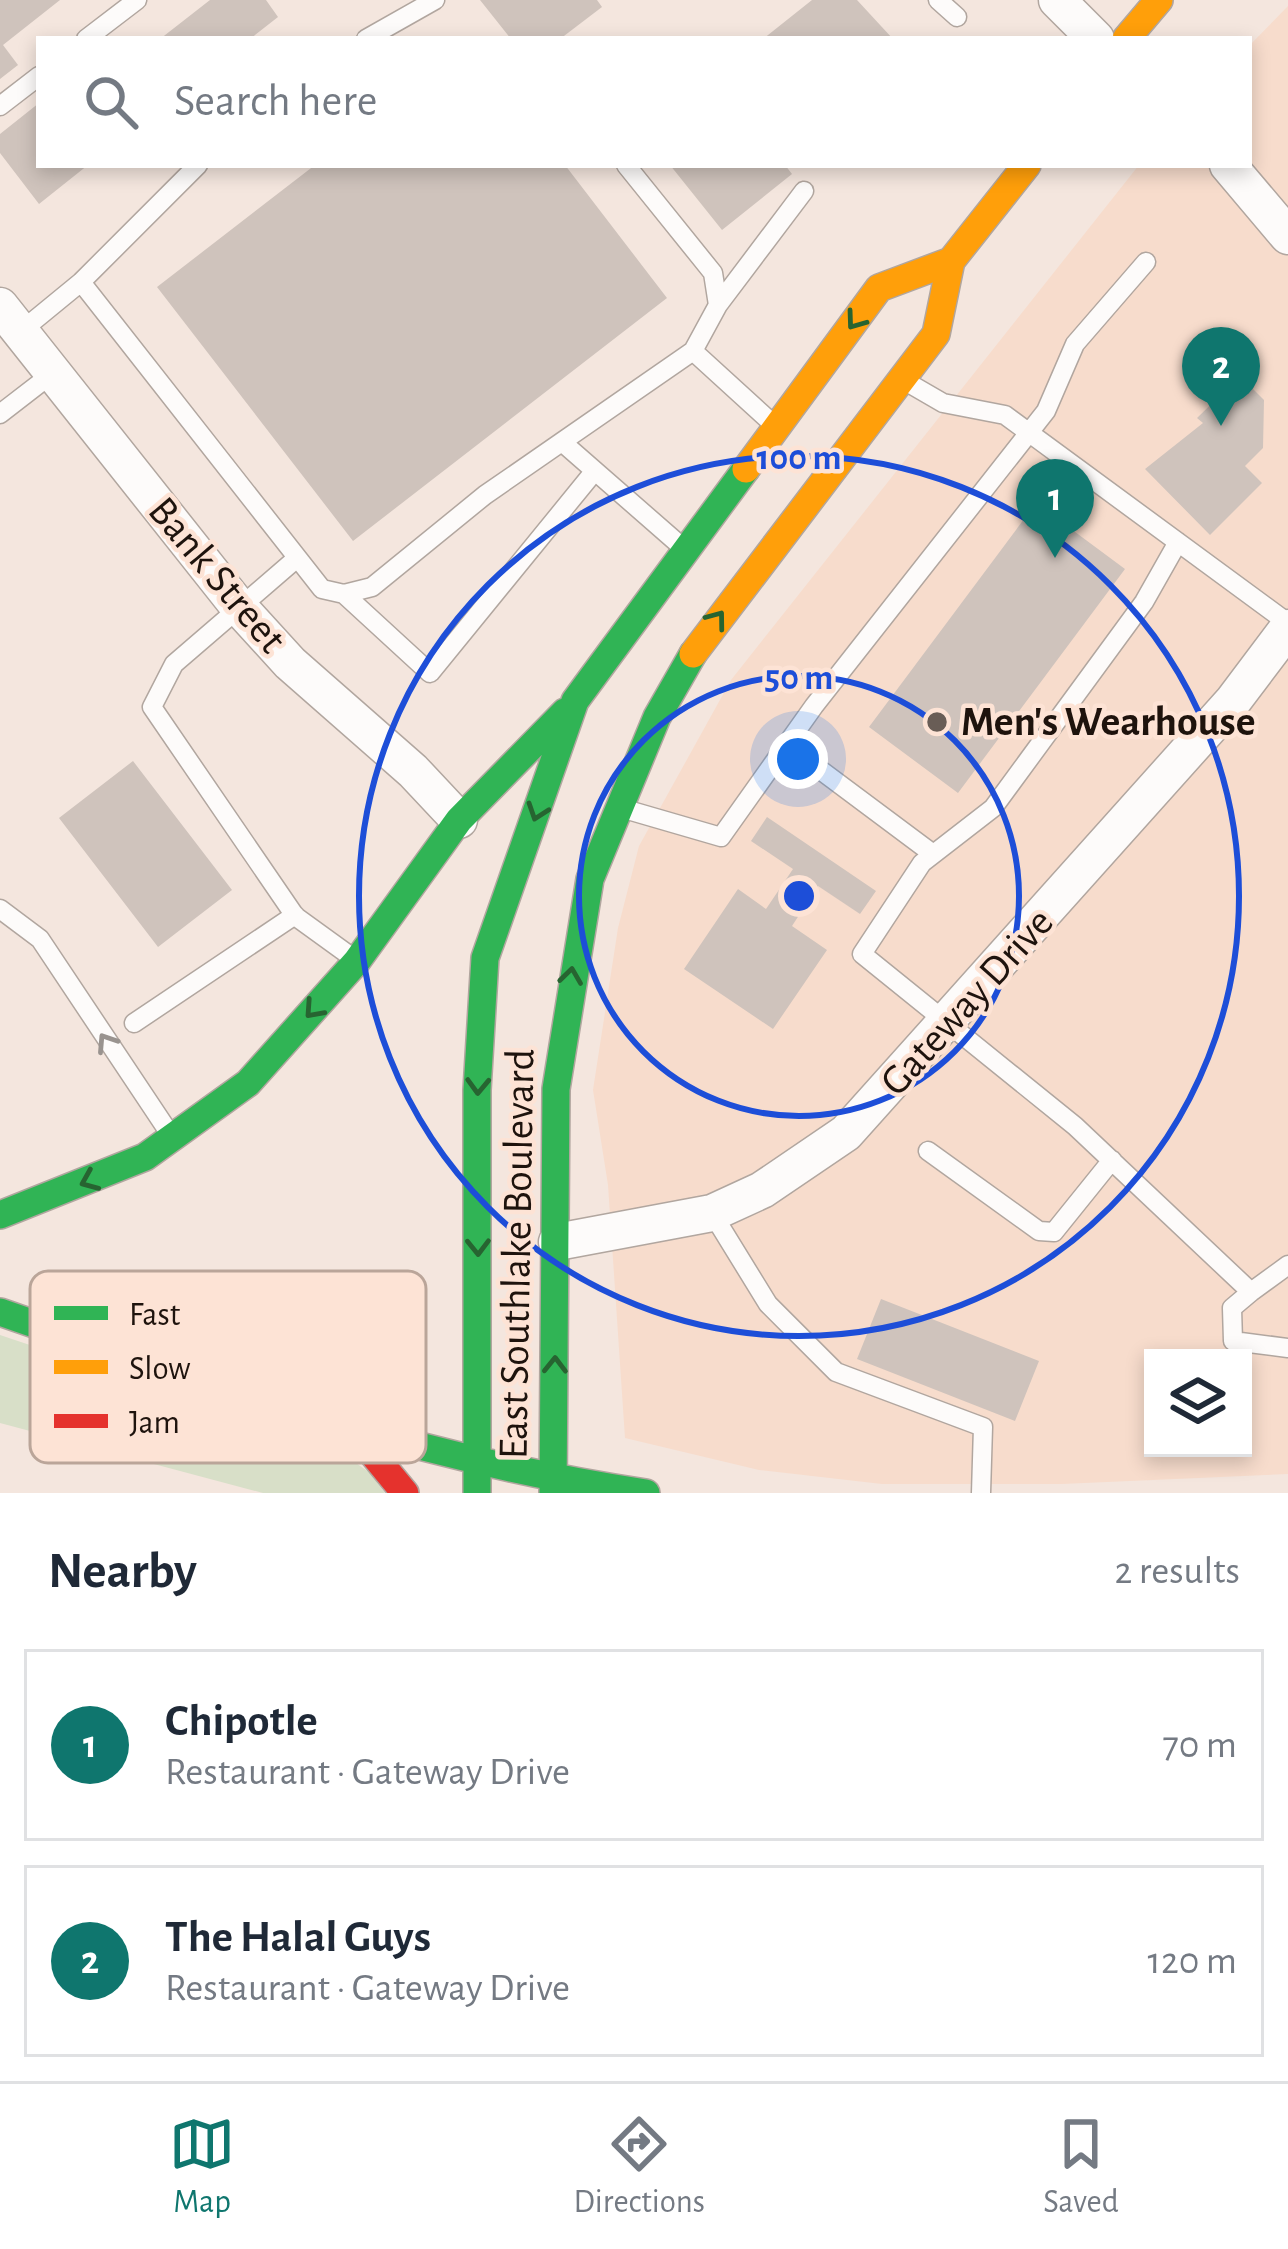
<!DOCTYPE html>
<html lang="en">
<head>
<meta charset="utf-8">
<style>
  :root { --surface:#fff; --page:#f2f2f3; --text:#1f2937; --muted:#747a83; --line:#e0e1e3; --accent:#0f766e }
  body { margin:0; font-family:"Alegreya Sans",sans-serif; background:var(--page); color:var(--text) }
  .controls { position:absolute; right:36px; bottom:36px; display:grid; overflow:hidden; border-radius:0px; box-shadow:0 6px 18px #0003 }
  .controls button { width:108px; height:108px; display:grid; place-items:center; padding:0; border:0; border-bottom:3px solid var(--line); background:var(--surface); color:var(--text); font:60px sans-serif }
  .you { position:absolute; left:798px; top:759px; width:42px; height:42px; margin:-30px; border:9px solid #fff; border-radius:50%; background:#1a73e8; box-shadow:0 0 0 18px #1a73e833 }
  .badge { display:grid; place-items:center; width:78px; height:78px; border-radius:50%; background:var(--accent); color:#fff; font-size:39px; font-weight:700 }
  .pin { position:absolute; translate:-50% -99px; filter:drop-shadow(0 3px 6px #0008) }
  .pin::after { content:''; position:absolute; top:63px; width:42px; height:36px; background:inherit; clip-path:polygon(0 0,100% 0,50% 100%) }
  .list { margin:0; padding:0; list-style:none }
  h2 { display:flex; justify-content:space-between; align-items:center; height:156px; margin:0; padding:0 48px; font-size:51px }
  h2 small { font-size:39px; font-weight:400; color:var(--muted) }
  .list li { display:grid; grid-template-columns:78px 1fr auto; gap:36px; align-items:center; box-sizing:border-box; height:192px; margin:0 24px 24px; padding:0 24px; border:3px solid var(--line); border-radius:0px }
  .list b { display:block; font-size:45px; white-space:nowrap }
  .list p { margin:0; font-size:39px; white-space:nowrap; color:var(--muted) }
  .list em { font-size:39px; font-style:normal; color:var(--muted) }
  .icon { flex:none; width:66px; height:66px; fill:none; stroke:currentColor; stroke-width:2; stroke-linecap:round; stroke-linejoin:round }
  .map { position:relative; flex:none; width:1288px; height:1493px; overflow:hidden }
  .search { position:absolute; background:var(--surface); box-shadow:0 6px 18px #0003; left:36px; right:36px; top:36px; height:132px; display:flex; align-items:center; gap:30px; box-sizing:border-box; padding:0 42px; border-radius:0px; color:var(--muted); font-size:45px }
  .sheet { height:588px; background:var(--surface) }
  nav { display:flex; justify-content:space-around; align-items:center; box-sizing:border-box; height:168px; border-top:3px solid var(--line); background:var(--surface); font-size:33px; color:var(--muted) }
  nav a { display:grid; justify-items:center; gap:6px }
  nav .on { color:var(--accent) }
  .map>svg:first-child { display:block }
</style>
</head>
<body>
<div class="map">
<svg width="1288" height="1493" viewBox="0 0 1288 1493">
  <rect width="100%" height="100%" fill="#f4e6de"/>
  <path fill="#f7dccc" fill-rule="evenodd" d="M 1288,6 L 1288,1474 L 1062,1484 L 882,1484 L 759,1470 L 625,1438 L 608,1185 L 593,1090 L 618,928 L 639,846 L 731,680 L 1139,165 L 1249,165 L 1249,46 ZM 1153,1358 L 1243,1358 L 1243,1448 L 1153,1448 Z"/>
  <path fill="#d8dfc8" d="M 0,1335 L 331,1446 L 369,1472 L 385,1493 L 263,1493 L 0,1423 Z"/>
  <path fill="#cfc3bc" d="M 0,0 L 60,0 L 3,45 L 18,65 L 0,79 Z
    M 210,0 L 266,0 L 278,17 L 250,39 L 160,39 Z
    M 480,0 L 597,0 L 602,7 L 560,39 L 511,39 Z
    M 812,0 L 857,0 L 893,39 L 763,39 Z
    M 39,103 L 39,165 L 88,165 L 39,204 L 0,153 L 0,134 Z
    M 315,165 L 565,165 L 667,298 L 353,541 L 157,287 Z
    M 670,165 L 785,165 L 792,174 L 722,230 Z
    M 1240,376 L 1264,400 L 1263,448 L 1245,466 L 1262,483 L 1210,535 L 1145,469 L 1203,423 L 1197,418 Z
    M 1036,503 L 1125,569 L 958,793 L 869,727 Z
    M 133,761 L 232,890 L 158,947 L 59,818 Z
    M 767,817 L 876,891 L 860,914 L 818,886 L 792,926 L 827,950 L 773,1029 L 684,969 L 738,889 L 766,909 L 793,869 L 751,841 Z
    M 881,1299 L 1039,1361 L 1015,1421 L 857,1359 Z"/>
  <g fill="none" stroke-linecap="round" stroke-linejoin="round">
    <defs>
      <path id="lane" d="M 938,0 L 957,17
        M 86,39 L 137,0
        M 366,39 L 435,0
        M 0,106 L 39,76
        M 626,165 L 713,273 L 718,305 L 693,351
        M 81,282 L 322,589 L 344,594 L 372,587 L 485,495 L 693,351 L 773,424
        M 718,305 L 804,191
        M 20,332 L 81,282 L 198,165
        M 905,381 L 943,403 L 1005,415 L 1288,623
        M 0,414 L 53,373
        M 562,442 L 681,546
        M 1178,542 L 1144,602 L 993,808 L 922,863 L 862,954 L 1075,1126 L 1251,1292 L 1288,1265
        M 297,558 L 174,664 L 152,707 L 295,916 L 353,958
        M 344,594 L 430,673 L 593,473
        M 787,745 L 933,854
        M 621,808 L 721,837 L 814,706 L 1046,411 L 1075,344 L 1146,262
        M 0,909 L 40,939 L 170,1134
        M 134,1023 L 295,915
        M 928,1151 L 1039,1231 L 1054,1232 L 1112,1160
        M 712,1213 L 768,1304 L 836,1372 L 983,1427 L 981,1493
        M 1251,1292 L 1232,1308 L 1233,1341 L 1288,1348"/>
      <path id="street" d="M 1057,0 L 1096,39
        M 1228,165 L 1288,236
        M 0,306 L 238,606 L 290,663 L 413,771 L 459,820
        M 557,1242 L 712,1213 L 762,1190 L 846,1133 L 1233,701 L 1288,628"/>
      <path id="fast" d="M 0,1215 L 145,1157 L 248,1083 L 357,961 L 459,820 L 565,712
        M 0,1312 C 213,1386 422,1460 646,1493
        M 477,1493 L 477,1090 L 485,958 L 575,701 L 746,469
        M 553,1493 L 556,1089 L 590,879 L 657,717 L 693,654"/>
      <path id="slow" d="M 1126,39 L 1159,0
        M 746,469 L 879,288 L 951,261
        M 693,654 L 936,334 L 951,261 L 1027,165"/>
      <path id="jam" d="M 358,1436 L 405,1493"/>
    </defs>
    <use href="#lane" stroke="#b1a69f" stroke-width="21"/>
    <use href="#street" stroke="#b1a69f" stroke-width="39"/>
    <use href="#fast" stroke="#b1a69f" stroke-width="30"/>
    <use href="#slow" stroke="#b1a69f" stroke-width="30"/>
    <use href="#jam" stroke="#b1a69f" stroke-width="30"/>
    <use href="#lane" stroke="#fdfbfa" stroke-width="18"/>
    <use href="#street" stroke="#fdfbfa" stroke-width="36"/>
    <use href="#fast" stroke="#30b455" stroke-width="27"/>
    <use href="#slow" stroke="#ff9f0a" stroke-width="27"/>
    <use href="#jam" stroke="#e5322d" stroke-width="27"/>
  </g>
  <defs><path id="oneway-chevron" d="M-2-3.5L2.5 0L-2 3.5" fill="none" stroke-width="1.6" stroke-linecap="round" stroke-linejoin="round" transform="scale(3)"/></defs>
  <g stroke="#276431">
    <use href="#oneway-chevron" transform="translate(855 321) rotate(126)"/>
    <use href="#oneway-chevron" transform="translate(717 619) rotate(-53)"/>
    <use href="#oneway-chevron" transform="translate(537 812) rotate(109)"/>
    <use href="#oneway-chevron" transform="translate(571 976) rotate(-82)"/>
    <use href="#oneway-chevron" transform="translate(313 1010) rotate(132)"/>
    <use href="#oneway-chevron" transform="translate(478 1086) rotate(92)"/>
    <use href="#oneway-chevron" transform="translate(89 1181) rotate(157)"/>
    <use href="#oneway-chevron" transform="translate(478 1247) rotate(89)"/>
    <use href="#oneway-chevron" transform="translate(555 1365) rotate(-89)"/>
  </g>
  <use stroke="#99938f" href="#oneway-chevron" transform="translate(106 1042) rotate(-123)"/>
  <g fill="none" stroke="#1d4ed8" stroke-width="6">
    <circle cx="799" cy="896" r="220"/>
    <circle cx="799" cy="896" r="440"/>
  </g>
  <circle fill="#695d56" stroke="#fde3d5" stroke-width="4.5" cx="937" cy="722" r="12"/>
  <g text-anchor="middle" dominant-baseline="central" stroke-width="9" stroke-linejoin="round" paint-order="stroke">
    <g font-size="42" fill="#1e130d" stroke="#fde3d5">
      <text transform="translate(217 575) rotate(50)">Bank Street</text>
      <text transform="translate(967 1002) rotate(-48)">Gateway Drive</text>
      <text transform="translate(517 1254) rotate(-89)">East Southlake Boulevard</text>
    </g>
    <g font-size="42" font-weight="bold" fill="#1e130d" stroke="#fde3d5" text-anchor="start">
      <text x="961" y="722">Men's Wearhouse</text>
    </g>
  </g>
  <rect x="30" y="1271" width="396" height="192" rx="18" fill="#fde3d5" stroke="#baa599" stroke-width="3"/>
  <rect x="54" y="1306" width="54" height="14" fill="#30b455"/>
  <rect x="54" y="1360" width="54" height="14" fill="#ff9f0a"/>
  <rect x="54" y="1414" width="54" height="14" fill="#e5322d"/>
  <g font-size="33" fill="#1e130d">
    <text x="129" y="1325">Fast</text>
    <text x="129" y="1379">Slow</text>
    <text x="129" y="1433">Jam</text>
  </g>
  <circle cx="799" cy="896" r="18" fill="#1d4ed8" stroke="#fde3d5" stroke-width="6"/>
  <g font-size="36" text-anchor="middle" font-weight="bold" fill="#1d4ed8" stroke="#fde3d5" stroke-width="9" stroke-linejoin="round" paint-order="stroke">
    <text x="799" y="469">100 m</text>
    <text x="799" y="689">50 m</text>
  </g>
</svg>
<div class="controls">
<button><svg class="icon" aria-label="layers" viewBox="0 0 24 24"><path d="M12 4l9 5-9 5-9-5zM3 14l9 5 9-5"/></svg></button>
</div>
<div class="you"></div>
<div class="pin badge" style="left:1055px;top:558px">1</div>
<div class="pin badge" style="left:1221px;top:426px">2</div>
<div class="search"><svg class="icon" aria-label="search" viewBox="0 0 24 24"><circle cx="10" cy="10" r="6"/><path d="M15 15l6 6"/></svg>Search here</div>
</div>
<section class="sheet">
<h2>Nearby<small>2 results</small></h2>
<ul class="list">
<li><span class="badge">1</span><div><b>Chipotle</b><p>Restaurant · Gateway Drive</p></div><em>70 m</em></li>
<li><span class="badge">2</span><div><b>The Halal Guys</b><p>Restaurant · Gateway Drive</p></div><em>120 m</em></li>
</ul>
</section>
<nav>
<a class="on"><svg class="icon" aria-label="map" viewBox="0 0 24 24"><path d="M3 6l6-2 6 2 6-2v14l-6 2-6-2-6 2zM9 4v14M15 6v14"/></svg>Map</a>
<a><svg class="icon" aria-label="directions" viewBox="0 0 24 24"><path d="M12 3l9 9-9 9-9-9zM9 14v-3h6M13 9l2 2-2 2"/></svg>Directions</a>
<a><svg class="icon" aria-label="saved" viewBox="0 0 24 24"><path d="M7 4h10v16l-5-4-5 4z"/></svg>Saved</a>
</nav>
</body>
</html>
